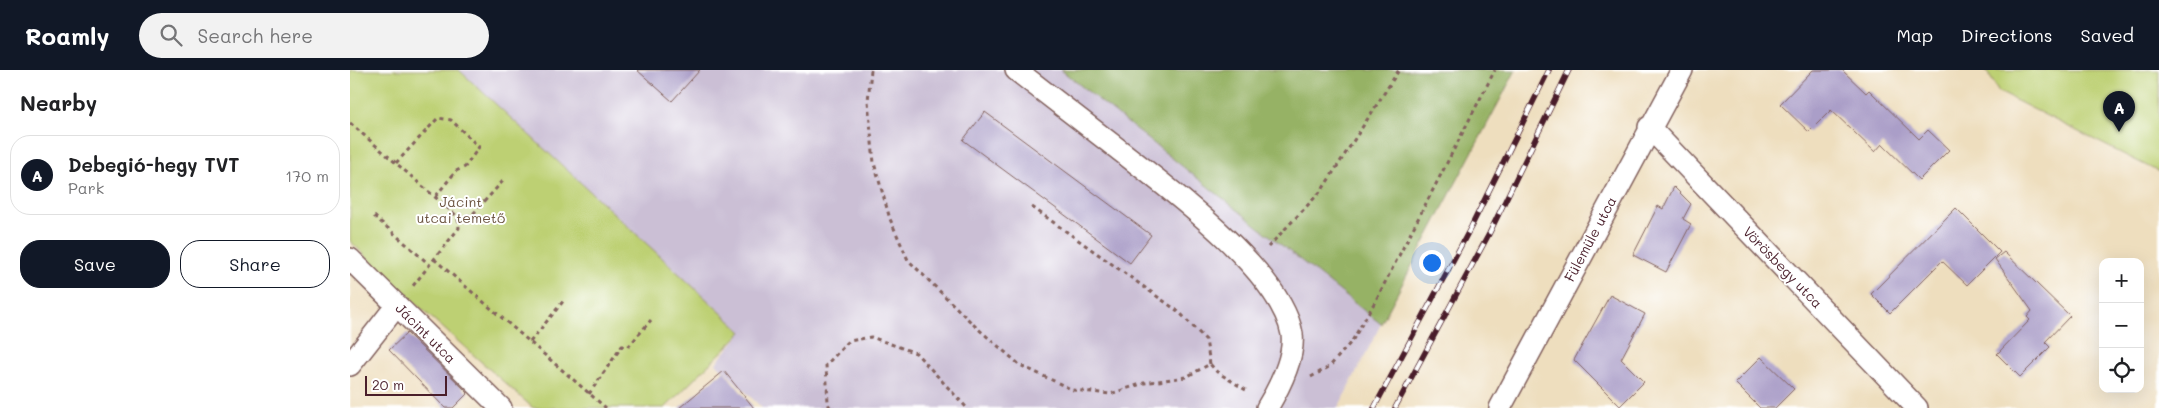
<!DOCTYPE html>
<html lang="en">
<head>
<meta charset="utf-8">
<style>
  :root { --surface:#fff; --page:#f2f2f2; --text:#202124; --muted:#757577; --line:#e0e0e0; --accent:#111827 }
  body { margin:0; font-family:Mali,sans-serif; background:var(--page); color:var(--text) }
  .controls { position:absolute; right:15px; bottom:15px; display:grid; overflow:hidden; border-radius:10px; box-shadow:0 5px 20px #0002 }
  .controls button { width:45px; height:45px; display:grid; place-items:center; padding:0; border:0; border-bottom:1px solid var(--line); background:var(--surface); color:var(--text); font:25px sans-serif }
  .scale { position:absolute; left:15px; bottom:12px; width:82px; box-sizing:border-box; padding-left:5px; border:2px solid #4a1f2b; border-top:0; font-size:14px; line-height:18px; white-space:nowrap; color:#4a1f2b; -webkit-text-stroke:4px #fff; paint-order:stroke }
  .you { position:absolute; left:1081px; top:192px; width:18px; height:18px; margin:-12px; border:4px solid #fff; border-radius:50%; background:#1a73e8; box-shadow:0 0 0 8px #1a73e833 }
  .badge { display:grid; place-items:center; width:32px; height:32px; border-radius:50%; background:var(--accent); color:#fff; font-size:16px; font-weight:700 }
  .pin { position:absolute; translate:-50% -41px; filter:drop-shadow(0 1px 2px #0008) }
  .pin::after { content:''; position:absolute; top:26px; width:18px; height:15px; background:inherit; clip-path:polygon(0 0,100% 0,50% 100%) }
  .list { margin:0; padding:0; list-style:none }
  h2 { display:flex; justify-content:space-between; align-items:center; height:65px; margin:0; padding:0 20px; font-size:21px }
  h2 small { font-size:16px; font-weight:400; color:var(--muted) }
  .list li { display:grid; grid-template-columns:32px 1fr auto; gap:15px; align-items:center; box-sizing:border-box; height:80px; margin:0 10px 10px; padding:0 10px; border:1px solid var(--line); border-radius:20px }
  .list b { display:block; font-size:19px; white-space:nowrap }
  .list p { margin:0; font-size:16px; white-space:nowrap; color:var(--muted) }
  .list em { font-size:16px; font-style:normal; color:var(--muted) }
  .actions { display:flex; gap:10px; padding:15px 20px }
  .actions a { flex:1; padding:11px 0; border:1px solid var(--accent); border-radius:20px; text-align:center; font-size:18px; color:var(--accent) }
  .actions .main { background:var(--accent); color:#fff }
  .icon { flex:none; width:28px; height:28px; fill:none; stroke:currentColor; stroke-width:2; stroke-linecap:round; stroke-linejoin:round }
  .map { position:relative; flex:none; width:1809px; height:338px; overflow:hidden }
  header { display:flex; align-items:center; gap:30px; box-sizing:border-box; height:70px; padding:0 25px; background:var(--accent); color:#fff }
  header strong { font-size:24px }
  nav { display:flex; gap:28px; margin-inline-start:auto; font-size:18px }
  .search { width:350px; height:45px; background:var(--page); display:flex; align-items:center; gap:12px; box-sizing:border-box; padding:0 18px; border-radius:28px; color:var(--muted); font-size:19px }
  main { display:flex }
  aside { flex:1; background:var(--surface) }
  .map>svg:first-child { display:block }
</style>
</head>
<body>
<header>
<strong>Roamly</strong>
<div class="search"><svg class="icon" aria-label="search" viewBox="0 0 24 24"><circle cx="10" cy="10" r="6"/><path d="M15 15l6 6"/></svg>Search here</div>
<nav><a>Map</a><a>Directions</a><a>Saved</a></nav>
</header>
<main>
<aside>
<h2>Nearby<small></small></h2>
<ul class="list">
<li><span class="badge">A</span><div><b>Debegió-hegy TVT</b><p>Park</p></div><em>170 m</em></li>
</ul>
<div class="actions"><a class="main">Save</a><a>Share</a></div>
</aside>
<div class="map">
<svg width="1809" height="338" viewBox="0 0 1809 338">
  <rect width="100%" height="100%" fill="#fff"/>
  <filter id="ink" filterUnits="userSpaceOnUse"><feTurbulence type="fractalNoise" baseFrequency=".02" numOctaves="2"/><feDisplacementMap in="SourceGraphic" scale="10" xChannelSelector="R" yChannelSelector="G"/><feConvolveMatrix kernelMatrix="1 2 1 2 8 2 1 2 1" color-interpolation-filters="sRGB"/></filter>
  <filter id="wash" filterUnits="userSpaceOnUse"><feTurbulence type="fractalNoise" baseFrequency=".0096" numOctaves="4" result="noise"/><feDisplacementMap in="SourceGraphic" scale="20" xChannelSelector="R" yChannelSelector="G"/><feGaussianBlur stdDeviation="1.12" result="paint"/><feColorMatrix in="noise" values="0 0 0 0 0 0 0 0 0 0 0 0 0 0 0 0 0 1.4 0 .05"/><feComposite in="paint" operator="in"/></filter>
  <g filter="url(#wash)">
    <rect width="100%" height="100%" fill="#eedebe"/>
    <path fill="#cbbfd5" d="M 109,0 L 711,0 L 1031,254 L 988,338 L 412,338 L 366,293 L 392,262 Z"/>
    <path fill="#bdd073" stroke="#84784f" d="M 0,0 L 109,0 L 392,262 L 315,338 L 183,338 L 56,225 L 0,171 Z
      M 1636,0 L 1809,0 L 1809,102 L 1649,22 Z"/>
    <path fill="#96b265" stroke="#706848" d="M 711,0 L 1166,0 L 1031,254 Z"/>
    <g id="blocks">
      <path fill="#aa9ec8" d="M 287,0 L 350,0 L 322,31 Z
        M 1463,0 L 1492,0 L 1516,23 L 1519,20 L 1569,69 L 1578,60 L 1599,80 L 1569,110 L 1532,74 L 1525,82 L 1481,40 L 1459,62 L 1430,34 Z
        M 635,42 L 801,165 L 780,193 L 613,70 Z
        M 1324,117 L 1341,134 L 1333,149 L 1341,154 L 1316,202 L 1283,185 L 1308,136 L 1313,139 Z
        M 1606,138 L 1650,182 L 1617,215 L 1592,191 L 1540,243 L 1521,224 Z
        M 1654,182 L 1720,246 L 1695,272 L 1700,277 L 1670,307 L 1647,284 L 1680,250 L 1677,247 L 1682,241 L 1645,189 Z
        M 1260,225 L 1295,244 L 1271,289 L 1294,312 L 1270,336 L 1224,290 Z
        M 57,263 L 118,323 L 103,338 L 95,338 L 39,280 Z
        M 1411,287 L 1444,319 L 1425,338 L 1410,338 L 1385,313 Z
        M 374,301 L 404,338 L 329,338 Z"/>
    </g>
  </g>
  <g filter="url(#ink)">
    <use href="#blocks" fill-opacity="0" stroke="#83625e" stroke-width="1"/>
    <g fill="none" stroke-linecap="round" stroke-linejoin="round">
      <defs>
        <path id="minor" d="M 666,0 C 700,26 734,53 768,79 C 817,117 931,201 942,264 C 945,288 929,318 917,338
          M 1299,57 L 1567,338
          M 0,189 L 151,338
          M 0,295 L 47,235
          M 1150,338 L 1332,0"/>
      </defs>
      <use href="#minor" stroke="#83625e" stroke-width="24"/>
      <path stroke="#83625e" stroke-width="3" stroke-dasharray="4 4" stroke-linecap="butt" d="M 521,0 L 518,31 L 524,93 L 540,149 L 558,190 L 626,257 L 670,295 L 723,320 L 760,324 L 794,313 L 836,307 L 860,294 L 867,302 L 899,322
        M 0,53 L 108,147 L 109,158 L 62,217
        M 46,93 L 88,48 L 101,50 L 129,77 L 115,97 L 106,101 L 85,127
        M 682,137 L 829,242 L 856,270 L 860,294
        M 24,146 L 80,195
        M 108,147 L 122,145 L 153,111
        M 918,177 L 972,120 L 1049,0
        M 84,189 L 256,338
        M 180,272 L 215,229
        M 961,307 L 979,297 L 1002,271 L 1026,230 L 1145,0
        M 239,324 L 272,276 L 279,276 L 301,250
        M 480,338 L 478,333 L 476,295 L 499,271 L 521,267 L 566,283 L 617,338"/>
      <use href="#minor" stroke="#fff" stroke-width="21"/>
      <defs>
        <path id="rail" d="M 1024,338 L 1121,157 L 1199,0
          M 1045,338 L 1139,164 L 1219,0"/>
      </defs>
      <use href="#rail" stroke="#4a1f2b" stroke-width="5.5"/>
      <use href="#rail" stroke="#fff" stroke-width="4" stroke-dasharray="11" stroke-linecap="butt"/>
    </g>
  </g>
  <g text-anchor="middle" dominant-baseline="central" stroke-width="4" stroke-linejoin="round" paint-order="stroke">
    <g font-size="14" fill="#6c5441" stroke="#fff">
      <text x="111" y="131">Jácint<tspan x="111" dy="16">utcai temető</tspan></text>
    </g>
    <g font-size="14" fill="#4a1f2b" stroke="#fff">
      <text transform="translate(1240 169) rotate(-62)">Fülemüle utca</text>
      <text transform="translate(1433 197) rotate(46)">Vörösbegy utca</text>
      <text transform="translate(76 263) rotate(45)">Jácint utca</text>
    </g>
  </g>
</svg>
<div class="controls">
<button>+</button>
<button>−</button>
<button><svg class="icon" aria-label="locate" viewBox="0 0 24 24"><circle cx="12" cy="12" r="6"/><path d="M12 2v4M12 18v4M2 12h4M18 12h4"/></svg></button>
</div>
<div class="scale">20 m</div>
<div class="you"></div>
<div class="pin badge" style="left:1769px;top:62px">A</div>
</div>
</main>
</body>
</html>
